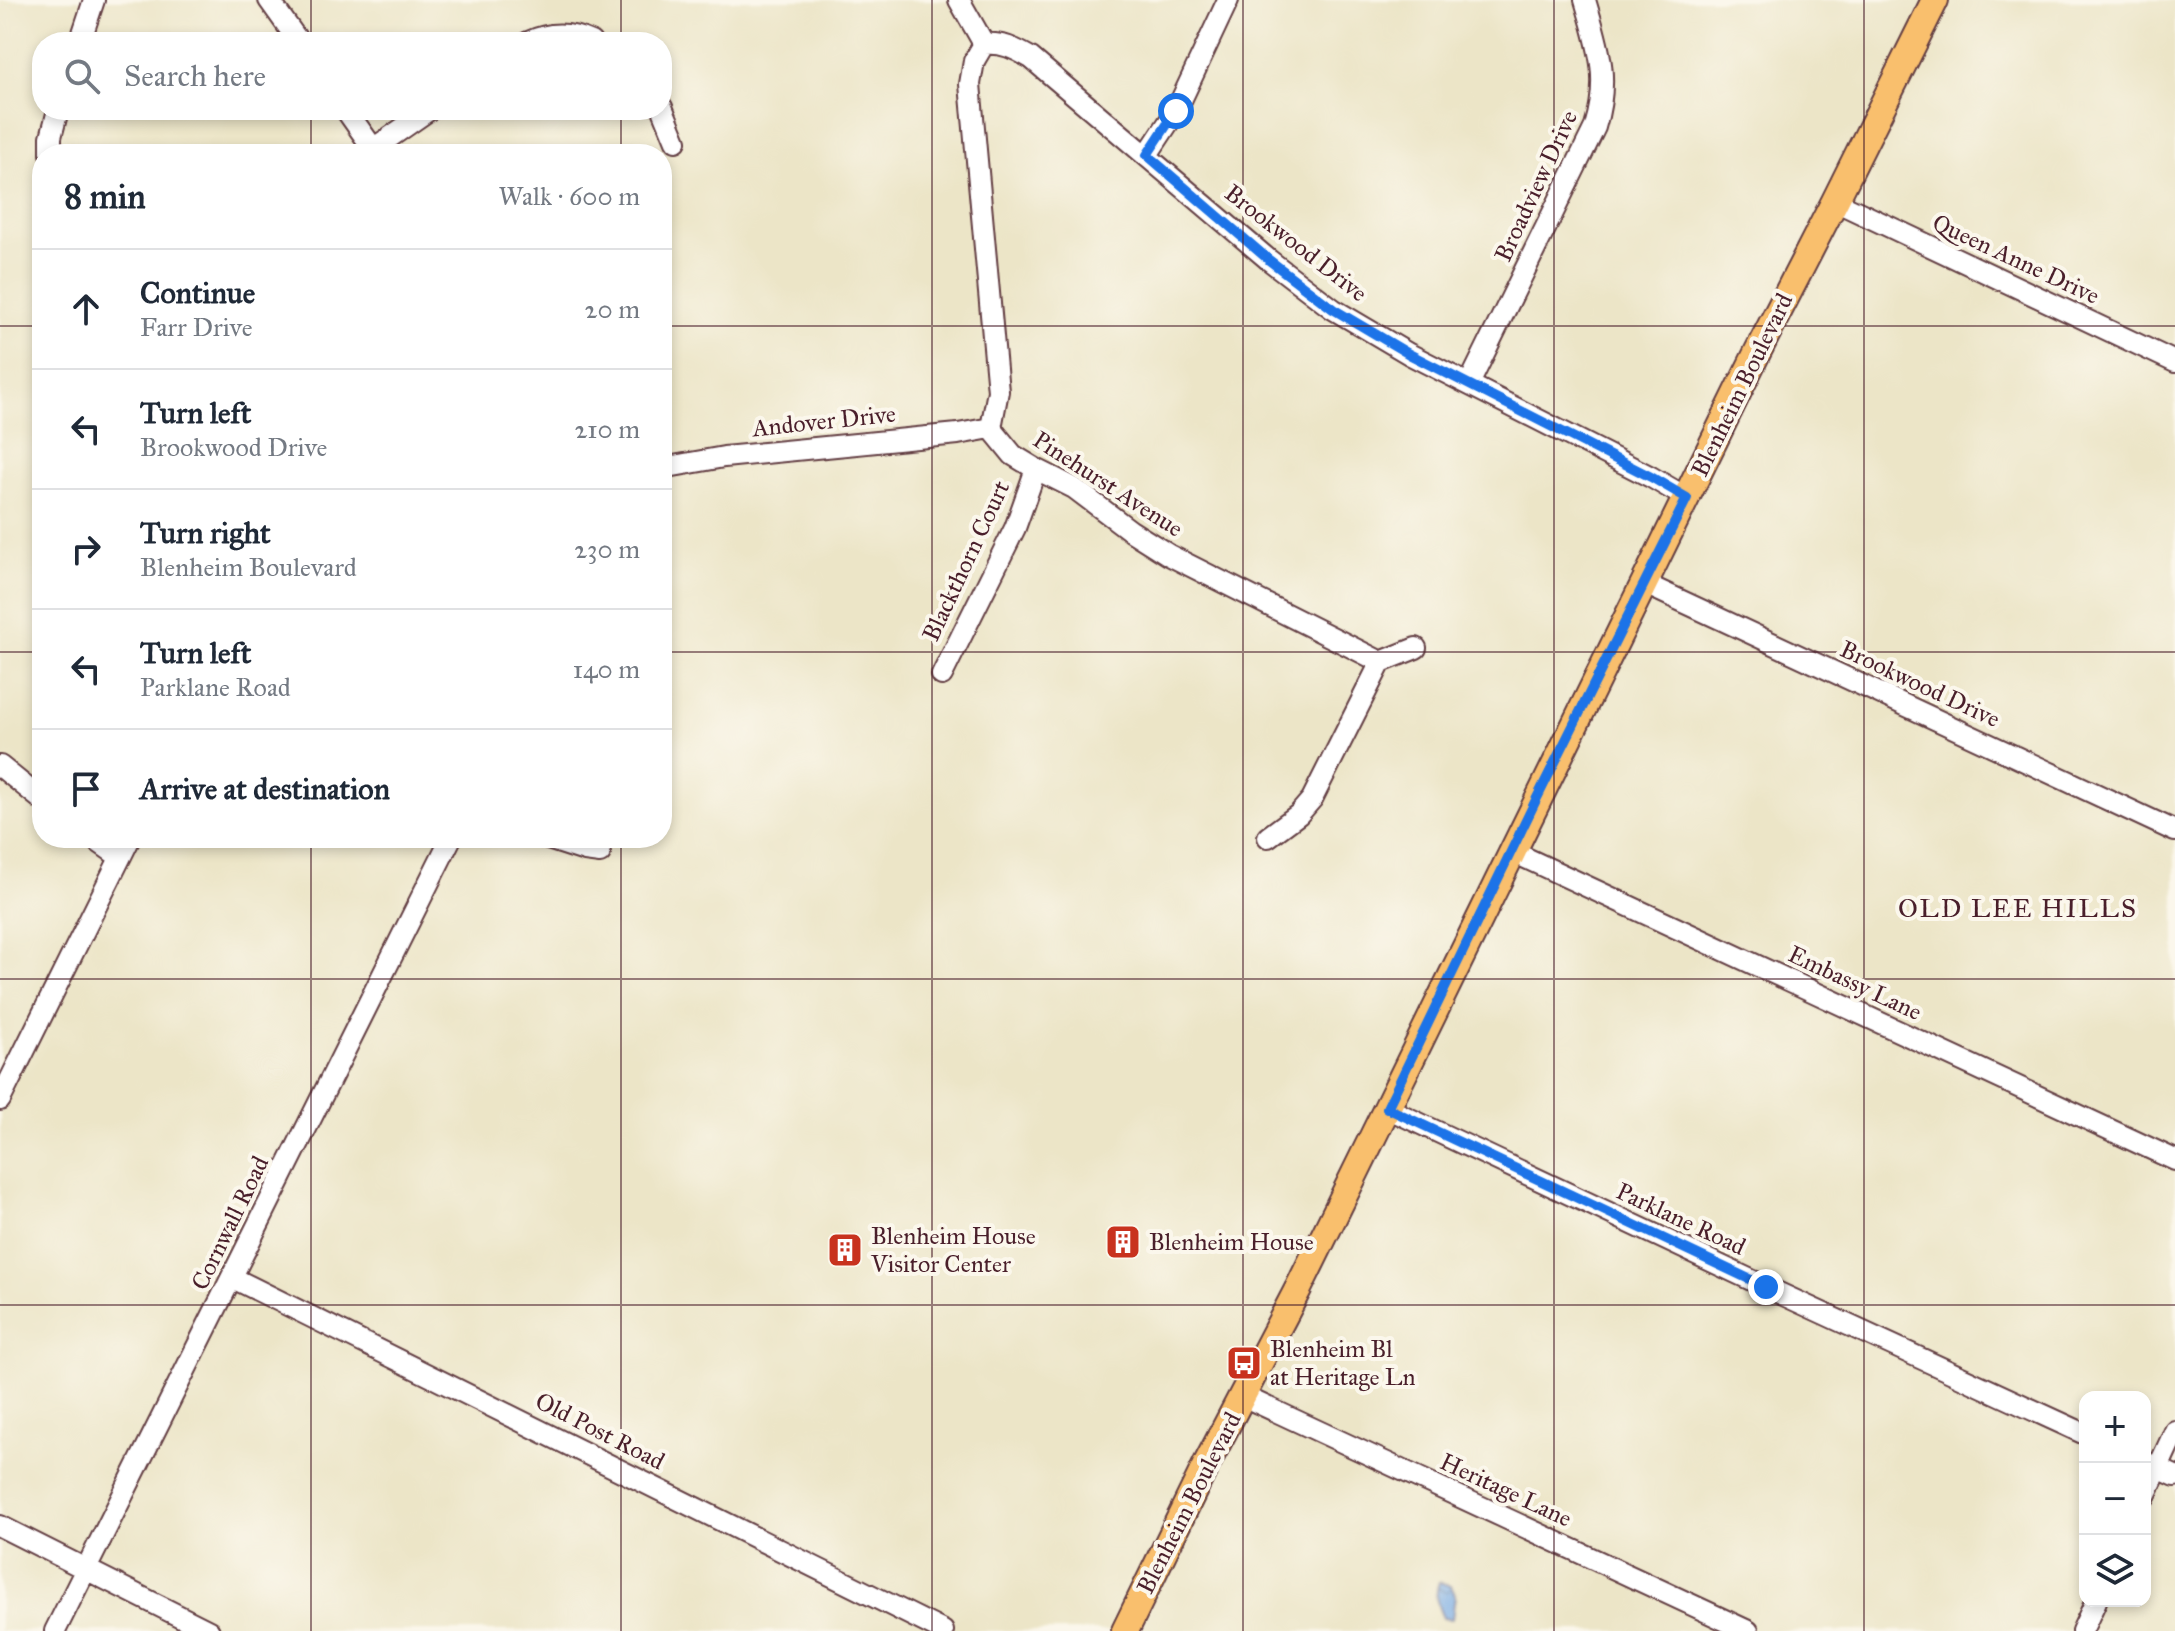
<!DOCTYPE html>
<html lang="en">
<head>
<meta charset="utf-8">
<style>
  :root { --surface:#fff; --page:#f2f2f3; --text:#1f2937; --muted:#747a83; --line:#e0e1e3 }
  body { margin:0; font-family:"IM FELL Great Primer",serif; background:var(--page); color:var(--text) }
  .controls { position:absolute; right:24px; bottom:24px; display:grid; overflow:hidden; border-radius:16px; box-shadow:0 4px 12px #0003 }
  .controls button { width:72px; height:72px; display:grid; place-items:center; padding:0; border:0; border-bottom:2px solid var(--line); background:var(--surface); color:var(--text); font:40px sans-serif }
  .stop { position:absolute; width:24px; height:24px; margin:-18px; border:6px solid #1a73e8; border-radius:50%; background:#fff }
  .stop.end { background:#1a73e8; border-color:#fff; box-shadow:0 2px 8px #0008 }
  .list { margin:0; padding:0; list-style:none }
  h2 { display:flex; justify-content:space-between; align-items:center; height:104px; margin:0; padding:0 32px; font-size:34px }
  h2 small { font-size:26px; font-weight:400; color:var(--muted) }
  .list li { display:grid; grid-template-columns:52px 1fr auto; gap:24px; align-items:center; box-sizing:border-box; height:120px; padding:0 32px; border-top:2px solid var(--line) }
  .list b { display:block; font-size:30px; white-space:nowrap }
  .list p { margin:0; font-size:26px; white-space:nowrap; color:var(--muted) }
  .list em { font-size:26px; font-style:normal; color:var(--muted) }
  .icon { flex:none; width:44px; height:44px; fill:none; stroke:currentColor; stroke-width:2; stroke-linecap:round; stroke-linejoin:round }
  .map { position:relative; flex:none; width:2175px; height:1631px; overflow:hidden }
  .search { position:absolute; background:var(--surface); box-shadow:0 4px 12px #0003; left:32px; top:32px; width:640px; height:88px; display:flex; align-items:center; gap:20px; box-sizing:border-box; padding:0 28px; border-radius:32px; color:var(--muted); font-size:30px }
  .panel { position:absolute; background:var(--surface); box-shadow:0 4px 12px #0003; left:32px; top:144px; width:640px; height:704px; border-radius:32px }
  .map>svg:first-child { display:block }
</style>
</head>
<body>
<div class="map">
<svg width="2175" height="1631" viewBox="0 0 2175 1631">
  <defs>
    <pattern id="water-ripples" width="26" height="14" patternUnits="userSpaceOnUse" patternTransform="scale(2)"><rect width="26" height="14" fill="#78abe4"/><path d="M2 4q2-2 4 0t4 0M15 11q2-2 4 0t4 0" fill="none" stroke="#648bb9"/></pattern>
  </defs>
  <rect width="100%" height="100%" fill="#fbf7ec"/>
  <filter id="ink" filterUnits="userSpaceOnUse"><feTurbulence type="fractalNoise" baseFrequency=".0125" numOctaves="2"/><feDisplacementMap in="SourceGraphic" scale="16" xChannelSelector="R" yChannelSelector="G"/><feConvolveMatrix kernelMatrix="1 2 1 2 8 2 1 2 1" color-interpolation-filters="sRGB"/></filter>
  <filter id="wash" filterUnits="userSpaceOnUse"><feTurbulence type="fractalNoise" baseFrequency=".006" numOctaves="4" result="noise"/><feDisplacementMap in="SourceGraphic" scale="32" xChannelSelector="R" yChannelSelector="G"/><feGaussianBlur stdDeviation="1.8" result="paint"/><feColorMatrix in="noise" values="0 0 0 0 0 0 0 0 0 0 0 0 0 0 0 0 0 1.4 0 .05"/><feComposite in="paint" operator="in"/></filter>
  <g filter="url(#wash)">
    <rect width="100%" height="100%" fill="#ece5c7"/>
    <path fill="url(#water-ripples)" stroke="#616588" stroke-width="2" d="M 1439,1582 L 1451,1586 L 1455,1595 L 1452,1619 L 1443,1618 C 1437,1605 1434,1596 1439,1582 Z"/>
  </g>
  <g filter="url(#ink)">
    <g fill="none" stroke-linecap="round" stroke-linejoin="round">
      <defs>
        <path id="minor" d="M 269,0 L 299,42
          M 959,0 L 984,44
          M 80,42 L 94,0
          M 528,42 C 549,32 570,32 591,42
          M 984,44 C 1003,42 1015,49 1031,58 L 1269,260 L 1333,309 L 1409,354 L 1651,477 L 1687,498
          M 984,44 L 974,61 L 970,84 L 998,391 L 991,428
          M 662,107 L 676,141
          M 346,110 L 377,154
          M 373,149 L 429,110
          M 51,154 L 51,137 L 58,110
          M 1147,155 L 1176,111 L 1228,0
          M 1835,201 L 2175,362
          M 1469,384 L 1595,127 C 1610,78 1599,48 1585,0
          M 991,428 L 1013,455 L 1036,469 L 1074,488 L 1131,531 L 1169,555 L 1381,662
          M 662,468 L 724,457 L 958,434 L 991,428
          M 1643,583 L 2175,831
          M 1381,662 L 1416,648
          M 942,675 L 1015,528 L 1036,469
          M 0,766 L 42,800
          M 1268,837 L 1299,814 L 1312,799 L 1381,662
          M 93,838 L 120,857
          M 545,838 L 585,851 L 600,853
          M 1513,852 L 2175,1160
          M 0,1100 L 130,838
          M 1387,1108 L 1766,1287 L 2085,1434
          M 233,1278 L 943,1631
          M 1243,1396 L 1748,1631
          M 2145,1462 L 2175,1476
          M 2145,1496 L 2175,1431
          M 0,1526 L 209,1631
          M 55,1631 L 451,838
          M 2082,1631 L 2096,1601"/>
        <path id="major" d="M 1125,1631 L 1206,1465 L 1298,1289 L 1387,1108 L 1758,351 L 1835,201 L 1935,0"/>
      </defs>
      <use href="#minor" stroke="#623d42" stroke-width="24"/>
      <use href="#major" stroke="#623d42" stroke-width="30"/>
      <use href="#minor" stroke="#fff" stroke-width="20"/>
      <use href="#major" stroke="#f9bf6d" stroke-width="26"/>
    </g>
  </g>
  <g fill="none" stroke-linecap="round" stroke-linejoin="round" filter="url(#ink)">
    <path stroke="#1a73e8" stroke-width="10" d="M 1176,111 L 1147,155 L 1269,260 L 1333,309 L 1409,354 L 1651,477 L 1687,498 L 1535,802 L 1387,1108 L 1766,1287"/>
  </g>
  <path fill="none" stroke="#4a1f2b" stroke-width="2" stroke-opacity="0.55" d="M 311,0 L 311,42M 621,0 L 621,42M 932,0 L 932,1631M 1243,0 L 1243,1631M 1554,0 L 1554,1631M 1864,0 L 1864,1631M 311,110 L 311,154M 621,110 L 621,154M 0,326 L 42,326M 662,326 L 2175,326M 0,652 L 42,652M 662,652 L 2175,652M 311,838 L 311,1631M 621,838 L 621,1631M 0,979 L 2175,979M 0,1305 L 2175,1305"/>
  <defs>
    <symbol id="building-square" viewBox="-11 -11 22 22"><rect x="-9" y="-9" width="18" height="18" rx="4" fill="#c8321e" stroke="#fbf7ec"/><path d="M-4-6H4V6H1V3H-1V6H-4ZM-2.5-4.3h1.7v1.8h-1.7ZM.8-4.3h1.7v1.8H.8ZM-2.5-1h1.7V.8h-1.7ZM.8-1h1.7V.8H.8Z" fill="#fff"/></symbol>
    <symbol id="bus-square" viewBox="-11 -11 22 22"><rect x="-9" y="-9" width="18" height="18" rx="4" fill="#c8321e" stroke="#fbf7ec"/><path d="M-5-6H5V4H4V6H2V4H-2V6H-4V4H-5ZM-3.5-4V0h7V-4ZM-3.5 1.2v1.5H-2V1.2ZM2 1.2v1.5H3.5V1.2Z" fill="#fff"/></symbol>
  </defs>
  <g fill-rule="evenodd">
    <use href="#building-square" x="1103" y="1222" width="40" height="40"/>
    <use href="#building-square" x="825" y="1230" width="40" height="40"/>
    <use href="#bus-square" x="1224" y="1343" width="40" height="40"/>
  </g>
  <g text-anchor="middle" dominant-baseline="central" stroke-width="8" stroke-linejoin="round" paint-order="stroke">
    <g font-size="24" fill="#4a1f2b" stroke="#fbf7ec">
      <text transform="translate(1536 186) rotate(-65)">Broadview Drive</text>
      <text transform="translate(1296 243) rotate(38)">Brookwood Drive</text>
      <text transform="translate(2016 259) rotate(25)">Queen Anne Drive</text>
      <text transform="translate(1742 385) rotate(-64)">Blenheim Boulevard</text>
      <text transform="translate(824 421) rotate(-6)">Andover Drive</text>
      <text transform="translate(1108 484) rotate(33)">Pinehurst Avenue</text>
      <text transform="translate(966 561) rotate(-65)">Blackthorn Court</text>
      <text transform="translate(1920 684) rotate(25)">Brookwood Drive</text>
      <text transform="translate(1855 983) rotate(25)">Embassy Lane</text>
      <text transform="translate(1681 1219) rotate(25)">Parklane Road</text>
      <text transform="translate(230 1223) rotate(-64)">Cornwall Road</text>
      <text transform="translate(600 1431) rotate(27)">Old Post Road</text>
      <text transform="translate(1506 1490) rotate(25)">Heritage Lane</text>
      <text transform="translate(1189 1503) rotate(-63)">Blenheim Boulevard</text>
    </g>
    <g font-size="24" fill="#4a1f2b" stroke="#fbf7ec" text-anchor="start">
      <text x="871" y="1236">Blenheim House<tspan x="871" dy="28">Visitor Center</tspan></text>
      <text x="1149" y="1242">Blenheim House</text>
      <text x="1270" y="1349">Blenheim Bl<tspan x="1270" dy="28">at Heritage Ln</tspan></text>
    </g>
    <g font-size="26" letter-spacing="2" fill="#4a1f2b" stroke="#fbf7ec">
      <text x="2018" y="908">OLD LEE HILLS</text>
    </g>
  </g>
</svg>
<div class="controls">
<button>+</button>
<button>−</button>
<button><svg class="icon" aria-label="layers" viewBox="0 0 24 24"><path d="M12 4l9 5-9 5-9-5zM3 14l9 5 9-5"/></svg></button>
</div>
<div class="stop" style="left:1176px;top:111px"></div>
<div class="stop end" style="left:1766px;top:1287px"></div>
<div class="search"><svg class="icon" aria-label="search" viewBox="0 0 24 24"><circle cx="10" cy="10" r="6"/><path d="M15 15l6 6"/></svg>Search here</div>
<section class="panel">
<h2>8 min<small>Walk · 600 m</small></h2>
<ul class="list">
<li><svg class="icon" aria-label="ahead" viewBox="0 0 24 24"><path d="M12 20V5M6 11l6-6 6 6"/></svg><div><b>Continue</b><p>Farr Drive</p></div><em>20 m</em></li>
<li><svg class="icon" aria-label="left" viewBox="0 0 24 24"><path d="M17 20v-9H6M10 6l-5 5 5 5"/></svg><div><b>Turn left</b><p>Brookwood Drive</p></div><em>210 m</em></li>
<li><svg class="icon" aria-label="right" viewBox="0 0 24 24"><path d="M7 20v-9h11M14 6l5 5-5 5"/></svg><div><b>Turn right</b><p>Blenheim Boulevard</p></div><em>230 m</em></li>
<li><svg class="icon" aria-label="left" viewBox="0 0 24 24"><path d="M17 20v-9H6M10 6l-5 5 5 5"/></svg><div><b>Turn left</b><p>Parklane Road</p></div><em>140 m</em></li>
<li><svg class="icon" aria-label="arrive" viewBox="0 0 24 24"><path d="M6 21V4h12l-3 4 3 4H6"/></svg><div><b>Arrive at destination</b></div></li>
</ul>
</section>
</div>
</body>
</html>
